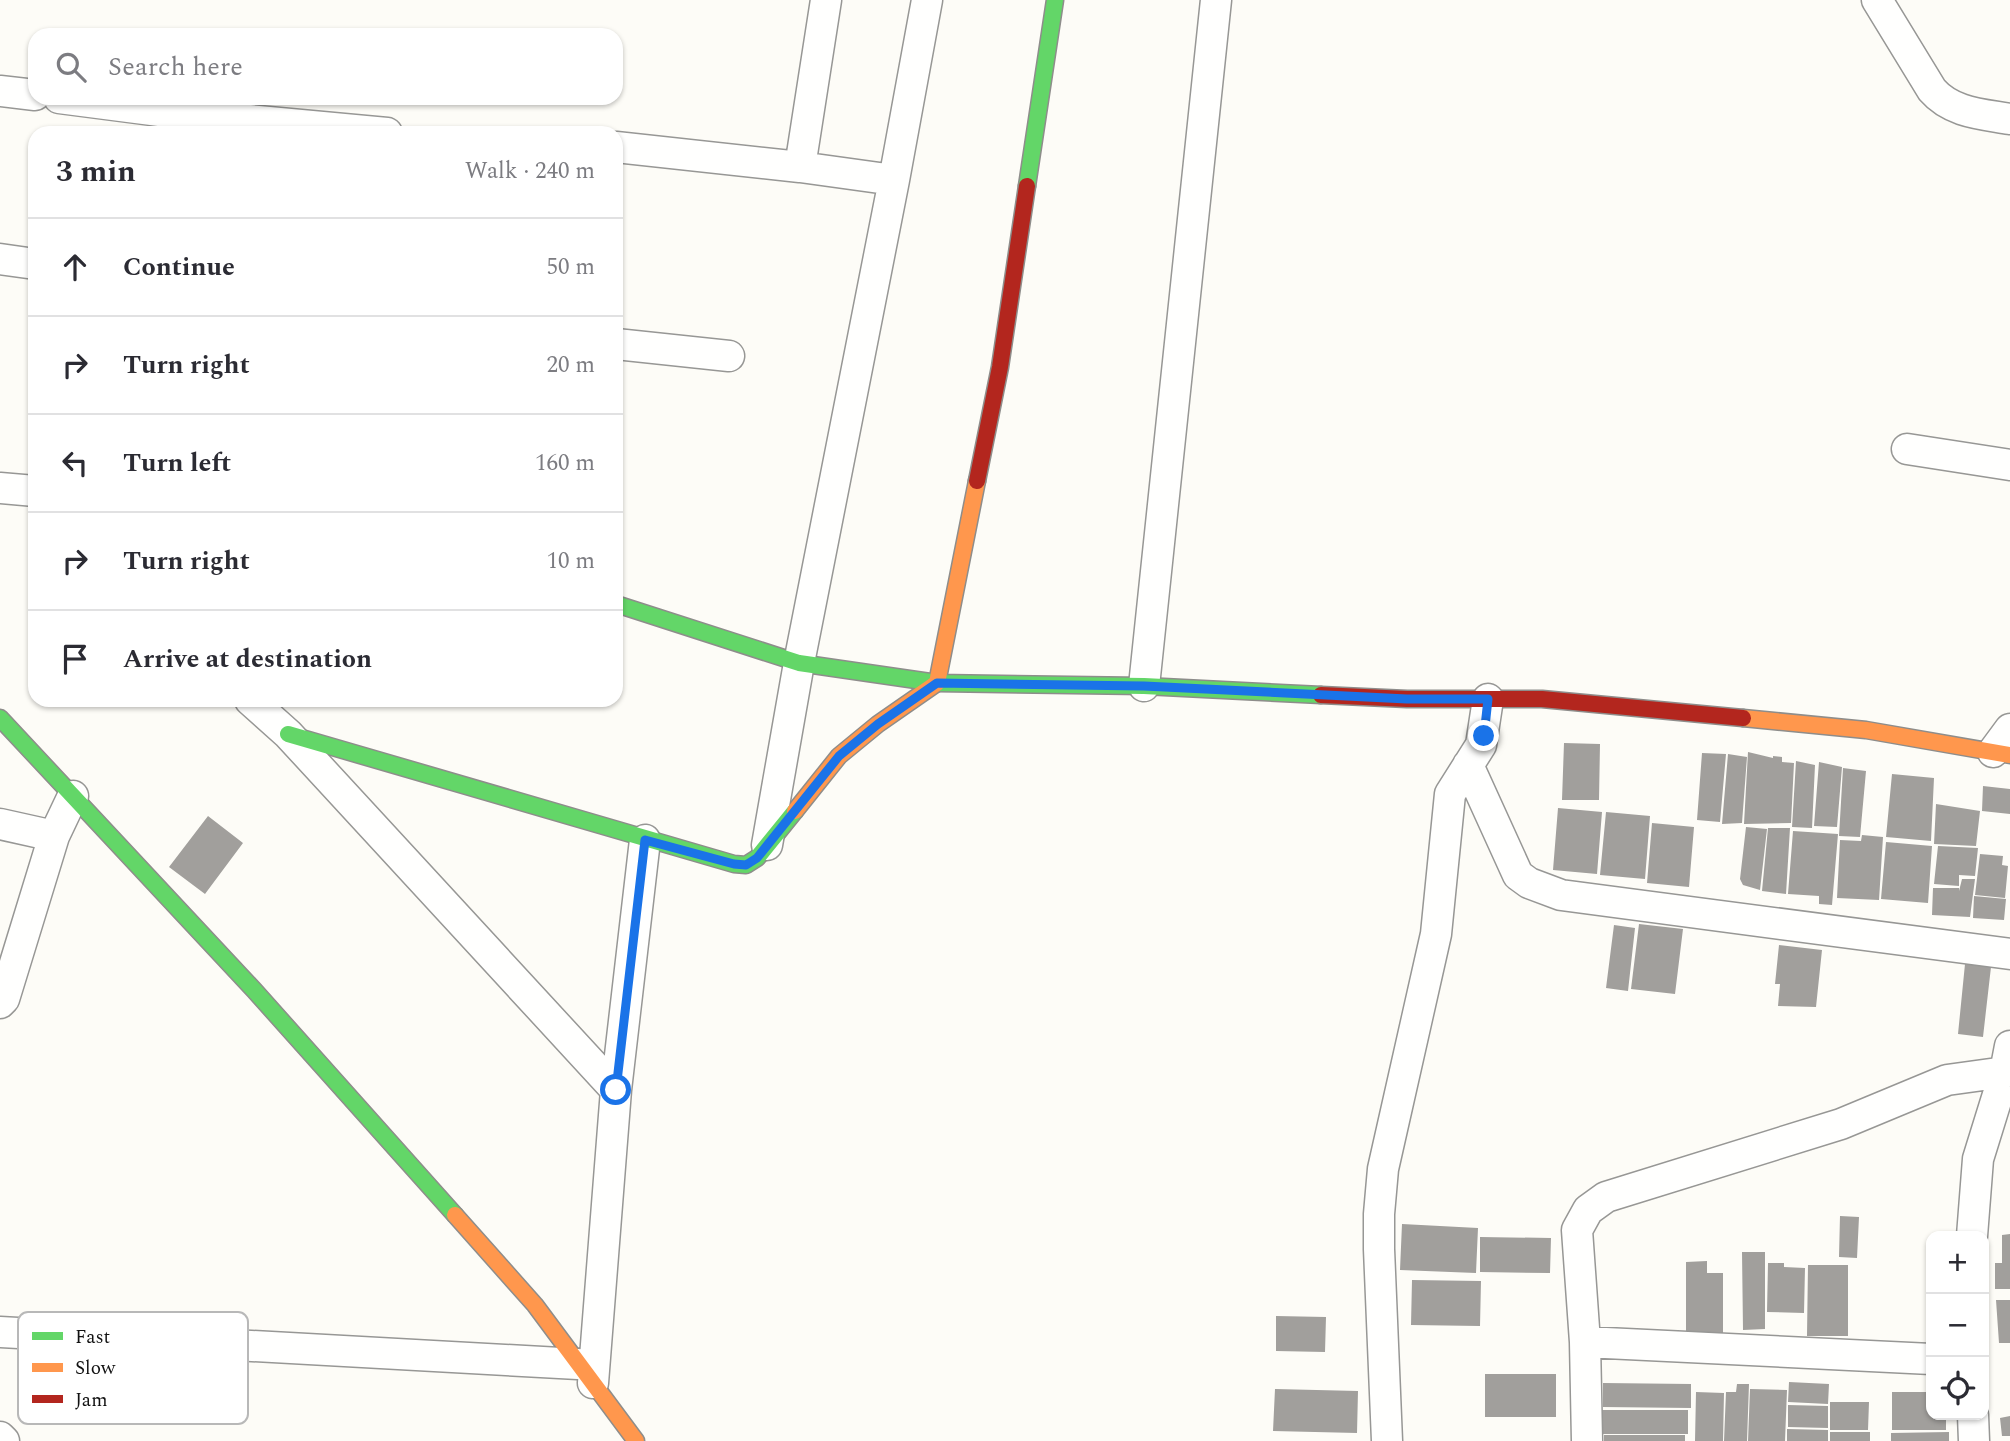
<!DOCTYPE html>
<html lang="en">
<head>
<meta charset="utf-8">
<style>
  :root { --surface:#fff; --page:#f7f7f7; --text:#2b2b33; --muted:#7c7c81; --line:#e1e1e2 }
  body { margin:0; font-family:Spectral,serif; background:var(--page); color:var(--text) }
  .controls { position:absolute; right:21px; bottom:21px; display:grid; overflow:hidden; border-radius:14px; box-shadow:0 2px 5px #0004 }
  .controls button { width:63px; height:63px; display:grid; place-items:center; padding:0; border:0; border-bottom:2px solid var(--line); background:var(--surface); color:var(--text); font:35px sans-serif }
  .stop { position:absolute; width:21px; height:21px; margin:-16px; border:5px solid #1a73e8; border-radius:50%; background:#fff }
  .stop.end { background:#1a73e8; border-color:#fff; box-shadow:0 2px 7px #0008 }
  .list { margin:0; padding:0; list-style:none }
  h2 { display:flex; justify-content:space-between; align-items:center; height:91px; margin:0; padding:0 28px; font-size:30px }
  h2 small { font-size:23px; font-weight:400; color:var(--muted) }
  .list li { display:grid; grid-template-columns:46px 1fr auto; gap:21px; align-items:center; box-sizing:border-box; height:98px; padding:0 28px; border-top:2px solid var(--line) }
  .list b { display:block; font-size:26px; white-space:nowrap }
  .list em { font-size:23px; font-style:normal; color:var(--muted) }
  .icon { flex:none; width:38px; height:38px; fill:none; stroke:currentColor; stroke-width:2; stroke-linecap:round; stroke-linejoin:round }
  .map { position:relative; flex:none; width:2010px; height:1441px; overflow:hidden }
  .search { position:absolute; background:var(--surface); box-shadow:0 2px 5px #0004; left:28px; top:28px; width:595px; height:77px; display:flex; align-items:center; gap:18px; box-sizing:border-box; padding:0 24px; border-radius:21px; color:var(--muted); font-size:26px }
  .panel { position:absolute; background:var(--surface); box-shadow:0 2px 5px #0004; left:28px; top:126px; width:595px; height:581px; border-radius:21px }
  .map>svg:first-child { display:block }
</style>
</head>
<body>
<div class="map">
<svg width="2010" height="1441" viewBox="0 0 2010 1441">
  <rect width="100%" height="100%" fill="#fdfcf7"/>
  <path fill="#a19f9c" d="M 1564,743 L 1600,744 L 1599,800 L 1562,800 Z
    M 1748,752 L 1773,758 L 1773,756 L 1782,757 L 1782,762 L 1794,763 L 1791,823 L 1744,824 Z
    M 1702,753 L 1726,754 L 1720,822 L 1697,820 Z
    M 1728,754 L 1747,757 L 1742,823 L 1722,824 Z
    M 1796,761 L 1815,765 L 1812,828 L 1792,827 Z
    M 1819,762 L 1842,767 L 1837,827 L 1814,826 Z
    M 1843,768 L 1866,771 L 1860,837 L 1839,836 Z
    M 1892,774 L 1934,778 L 1931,841 L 1886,837 Z
    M 1983,786 L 2010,789 L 2010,814 L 1982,811 Z
    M 1936,804 L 1980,811 L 1976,846 L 1934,844 Z
    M 1558,808 L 1602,812 L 1597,874 L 1553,870 Z
    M 1606,812 L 1650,816 L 1645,879 L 1600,875 Z
    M 208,816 L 243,843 L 205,894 L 169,867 Z
    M 1652,823 L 1694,827 L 1689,887 L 1647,883 Z
    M 1746,827 L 1767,829 L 1760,890 L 1743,885 L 1740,879 Z
    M 1768,828 L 1790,828 L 1786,894 L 1762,891 Z
    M 1793,831 L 1838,834 L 1832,905 L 1819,904 L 1819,896 L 1788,894 Z
    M 1862,835 L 1883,837 L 1879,900 L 1837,898 L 1840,840 L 1861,841 Z
    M 1886,842 L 1932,846 L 1928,903 L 1881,899 Z
    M 1938,846 L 1978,848 L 1975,876 L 1959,875 L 1959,886 L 1934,884 Z
    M 1980,854 L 2003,856 L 2002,865 L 2008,866 L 2005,898 L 1975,895 Z
    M 1962,879 L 1975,879 L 1970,917 L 1932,915 L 1933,888 L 1959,888 L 1959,891 Z
    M 1974,896 L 2006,899 L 2004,920 L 1973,918 Z
    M 1639,924 L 1683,929 L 1675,994 L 1631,989 Z
    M 1614,925 L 1635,928 L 1628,991 L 1606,988 Z
    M 1779,945 L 1822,950 L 1816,1007 L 1778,1006 L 1780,984 L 1775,984 Z
    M 1965,964 L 1991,967 L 1983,1037 L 1958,1034 Z
    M 1840,1216 L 1859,1217 L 1857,1258 L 1839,1257 Z
    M 1402,1224 L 1478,1228 L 1476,1273 L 1400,1270 Z
    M 2010,1234 L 2010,1289 L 1995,1289 L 1995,1263 L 2002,1263 L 2002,1235 Z
    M 1480,1237 L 1551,1238 L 1550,1273 L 1480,1272 Z
    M 1742,1252 L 1765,1252 L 1765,1329 L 1743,1330 Z
    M 1707,1261 L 1707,1273 L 1723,1273 L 1723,1337 L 1686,1338 L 1686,1262 Z
    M 1768,1263 L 1784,1263 L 1784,1267 L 1805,1268 L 1804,1313 L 1767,1312 Z
    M 1808,1265 L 1848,1265 L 1848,1336 L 1807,1336 Z
    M 1412,1280 L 1481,1281 L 1480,1326 L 1411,1325 Z
    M 1996,1300 L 2010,1300 L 2010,1343 L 1999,1343 Z
    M 1276,1316 L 1326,1317 L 1325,1352 L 1276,1351 Z
    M 1485,1374 L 1556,1374 L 1556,1417 L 1485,1417 Z
    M 1789,1382 L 1829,1384 L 1828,1404 L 1788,1402 Z
    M 1603,1383 L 1691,1384 L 1691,1408 L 1603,1407 Z
    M 1737,1384 L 1749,1384 L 1747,1441 L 1724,1441 L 1726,1392 L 1736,1392 Z
    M 1275,1389 L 1358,1391 L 1357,1433 L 1273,1431 Z
    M 1750,1389 L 1787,1390 L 1785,1441 L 1748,1441 Z
    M 1696,1392 L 1724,1393 L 1723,1441 L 1695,1441 Z
    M 1892,1392 L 1931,1392 L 1931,1415 L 1946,1415 L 1946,1430 L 1892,1430 Z
    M 1830,1402 L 1869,1402 L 1868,1430 L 1830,1430 Z
    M 1788,1405 L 1828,1406 L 1828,1428 L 1788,1427 Z
    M 1601,1410 L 1688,1410 L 1688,1434 L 1601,1434 Z
    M 2010,1416 L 2010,1436 L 2002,1436 L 2000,1418 Z
    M 1787,1429 L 1828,1430 L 1828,1441 L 1787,1441 Z
    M 1830,1432 L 1870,1432 L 1870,1441 L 1830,1441 Z
    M 1949,1432 L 1949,1441 L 1891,1441 L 1891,1433 Z
    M 1604,1435 L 1685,1435 L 1685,1441 L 1604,1441 Z"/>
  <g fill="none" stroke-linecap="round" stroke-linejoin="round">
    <defs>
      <path id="street" d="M 1877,0 L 1932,90 C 1952,113 1982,114 2010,119
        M 0,91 L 35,95
        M 59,98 L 175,113 L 387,133
        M 616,147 L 800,167 L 894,180 L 927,0
        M 800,167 L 826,0
        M 0,259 L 35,264
        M 616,344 L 729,356
        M 1907,449 L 2010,465
        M 0,488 L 35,491
        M 1144,686 L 1216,0
        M 250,700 L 288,734 L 616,1090 L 593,1383
        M 1993,752 L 2010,729
        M 1468,765 L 1518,875 L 1529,883 L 1561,895 L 2010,954
        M 0,824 L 54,836
        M 767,845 L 799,663 L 894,180
        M 0,1003 L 4,999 L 54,836 L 73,796
        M 616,1090 L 645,840
        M 1972,1236 L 1978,1159 L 2005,1072 L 2010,1046
        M 0,1332 L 578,1364
        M 1585,1342 L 1577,1230 L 1588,1210 L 1606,1197 L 1841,1124 L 1947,1080 L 2005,1072
        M 1973,1415 L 1974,1441
        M 0,1437 L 4,1441
        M 1387,1441 L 1379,1249 L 1379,1214 L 1383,1169 L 1436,934 L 1450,794 L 1481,745 L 1488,699
        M 1587,1441 L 1585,1342 L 1931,1359"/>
      <path id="fast" d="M 1027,186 L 1055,0
        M 616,604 L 799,663 L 937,683 L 1144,686 L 1321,695
        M 0,718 L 254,990 L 455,1215
        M 288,734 L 734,864 L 746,865 L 757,858 L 795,811"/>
      <path id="slow" d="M 1743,718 L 1866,730 L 2010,755
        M 795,811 L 839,756 L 878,724 L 937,683 L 977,481
        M 455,1215 L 535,1305 L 636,1441"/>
      <path id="jam" d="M 977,481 L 1000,367 L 1027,186
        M 1321,695 L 1407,699 L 1542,699 L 1743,718"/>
    </defs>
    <use href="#street" stroke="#979795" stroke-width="33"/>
    <use href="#fast" stroke="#8e8d8b" stroke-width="19"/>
    <use href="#slow" stroke="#8e8d8b" stroke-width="19"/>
    <use href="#jam" stroke="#8e8d8b" stroke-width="19"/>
    <use href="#street" stroke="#fffffe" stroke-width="30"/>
    <use href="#fast" stroke="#63d668" stroke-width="16"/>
    <use href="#slow" stroke="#ff974d" stroke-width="16"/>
    <use href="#jam" stroke="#b3261e" stroke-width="16"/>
  </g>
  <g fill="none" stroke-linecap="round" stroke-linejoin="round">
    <path stroke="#1a73e8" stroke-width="9" d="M 616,1090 L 645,840 L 734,864 L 746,865 L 757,858 L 839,756 L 878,724 L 937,683 L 1144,686 L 1407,699 L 1488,699 L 1484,736"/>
  </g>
  <rect x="18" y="1312" width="230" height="112" rx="10" fill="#fff" stroke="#b8b8b8" stroke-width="2"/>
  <rect x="32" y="1332" width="31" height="8" fill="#63d668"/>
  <rect x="32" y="1363" width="31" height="9" fill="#ff974d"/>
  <rect x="32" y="1395" width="31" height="8" fill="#b3261e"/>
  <g font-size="19" fill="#111">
    <text x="75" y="1343">Fast</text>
    <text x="75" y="1374">Slow</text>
    <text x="75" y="1406">Jam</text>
  </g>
</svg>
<div class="controls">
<button>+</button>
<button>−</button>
<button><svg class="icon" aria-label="locate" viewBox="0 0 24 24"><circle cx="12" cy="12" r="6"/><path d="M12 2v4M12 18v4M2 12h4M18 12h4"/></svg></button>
</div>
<div class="stop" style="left:616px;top:1090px"></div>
<div class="stop end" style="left:1484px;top:736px"></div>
<div class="search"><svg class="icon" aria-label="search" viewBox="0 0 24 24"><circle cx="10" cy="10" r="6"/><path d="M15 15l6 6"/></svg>Search here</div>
<section class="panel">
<h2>3 min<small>Walk · 240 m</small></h2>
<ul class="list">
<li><svg class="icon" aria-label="ahead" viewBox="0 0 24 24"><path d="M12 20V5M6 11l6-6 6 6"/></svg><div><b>Continue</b></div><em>50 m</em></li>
<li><svg class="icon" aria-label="right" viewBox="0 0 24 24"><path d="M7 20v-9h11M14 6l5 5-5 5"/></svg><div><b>Turn right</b></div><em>20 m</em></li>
<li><svg class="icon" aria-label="left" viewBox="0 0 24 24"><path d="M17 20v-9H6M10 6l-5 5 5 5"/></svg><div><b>Turn left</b></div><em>160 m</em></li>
<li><svg class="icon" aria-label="right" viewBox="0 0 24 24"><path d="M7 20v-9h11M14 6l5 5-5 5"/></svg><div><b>Turn right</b></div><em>10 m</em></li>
<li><svg class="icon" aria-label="arrive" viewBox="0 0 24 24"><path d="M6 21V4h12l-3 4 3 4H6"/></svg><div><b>Arrive at destination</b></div></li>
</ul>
</section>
</div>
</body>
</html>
